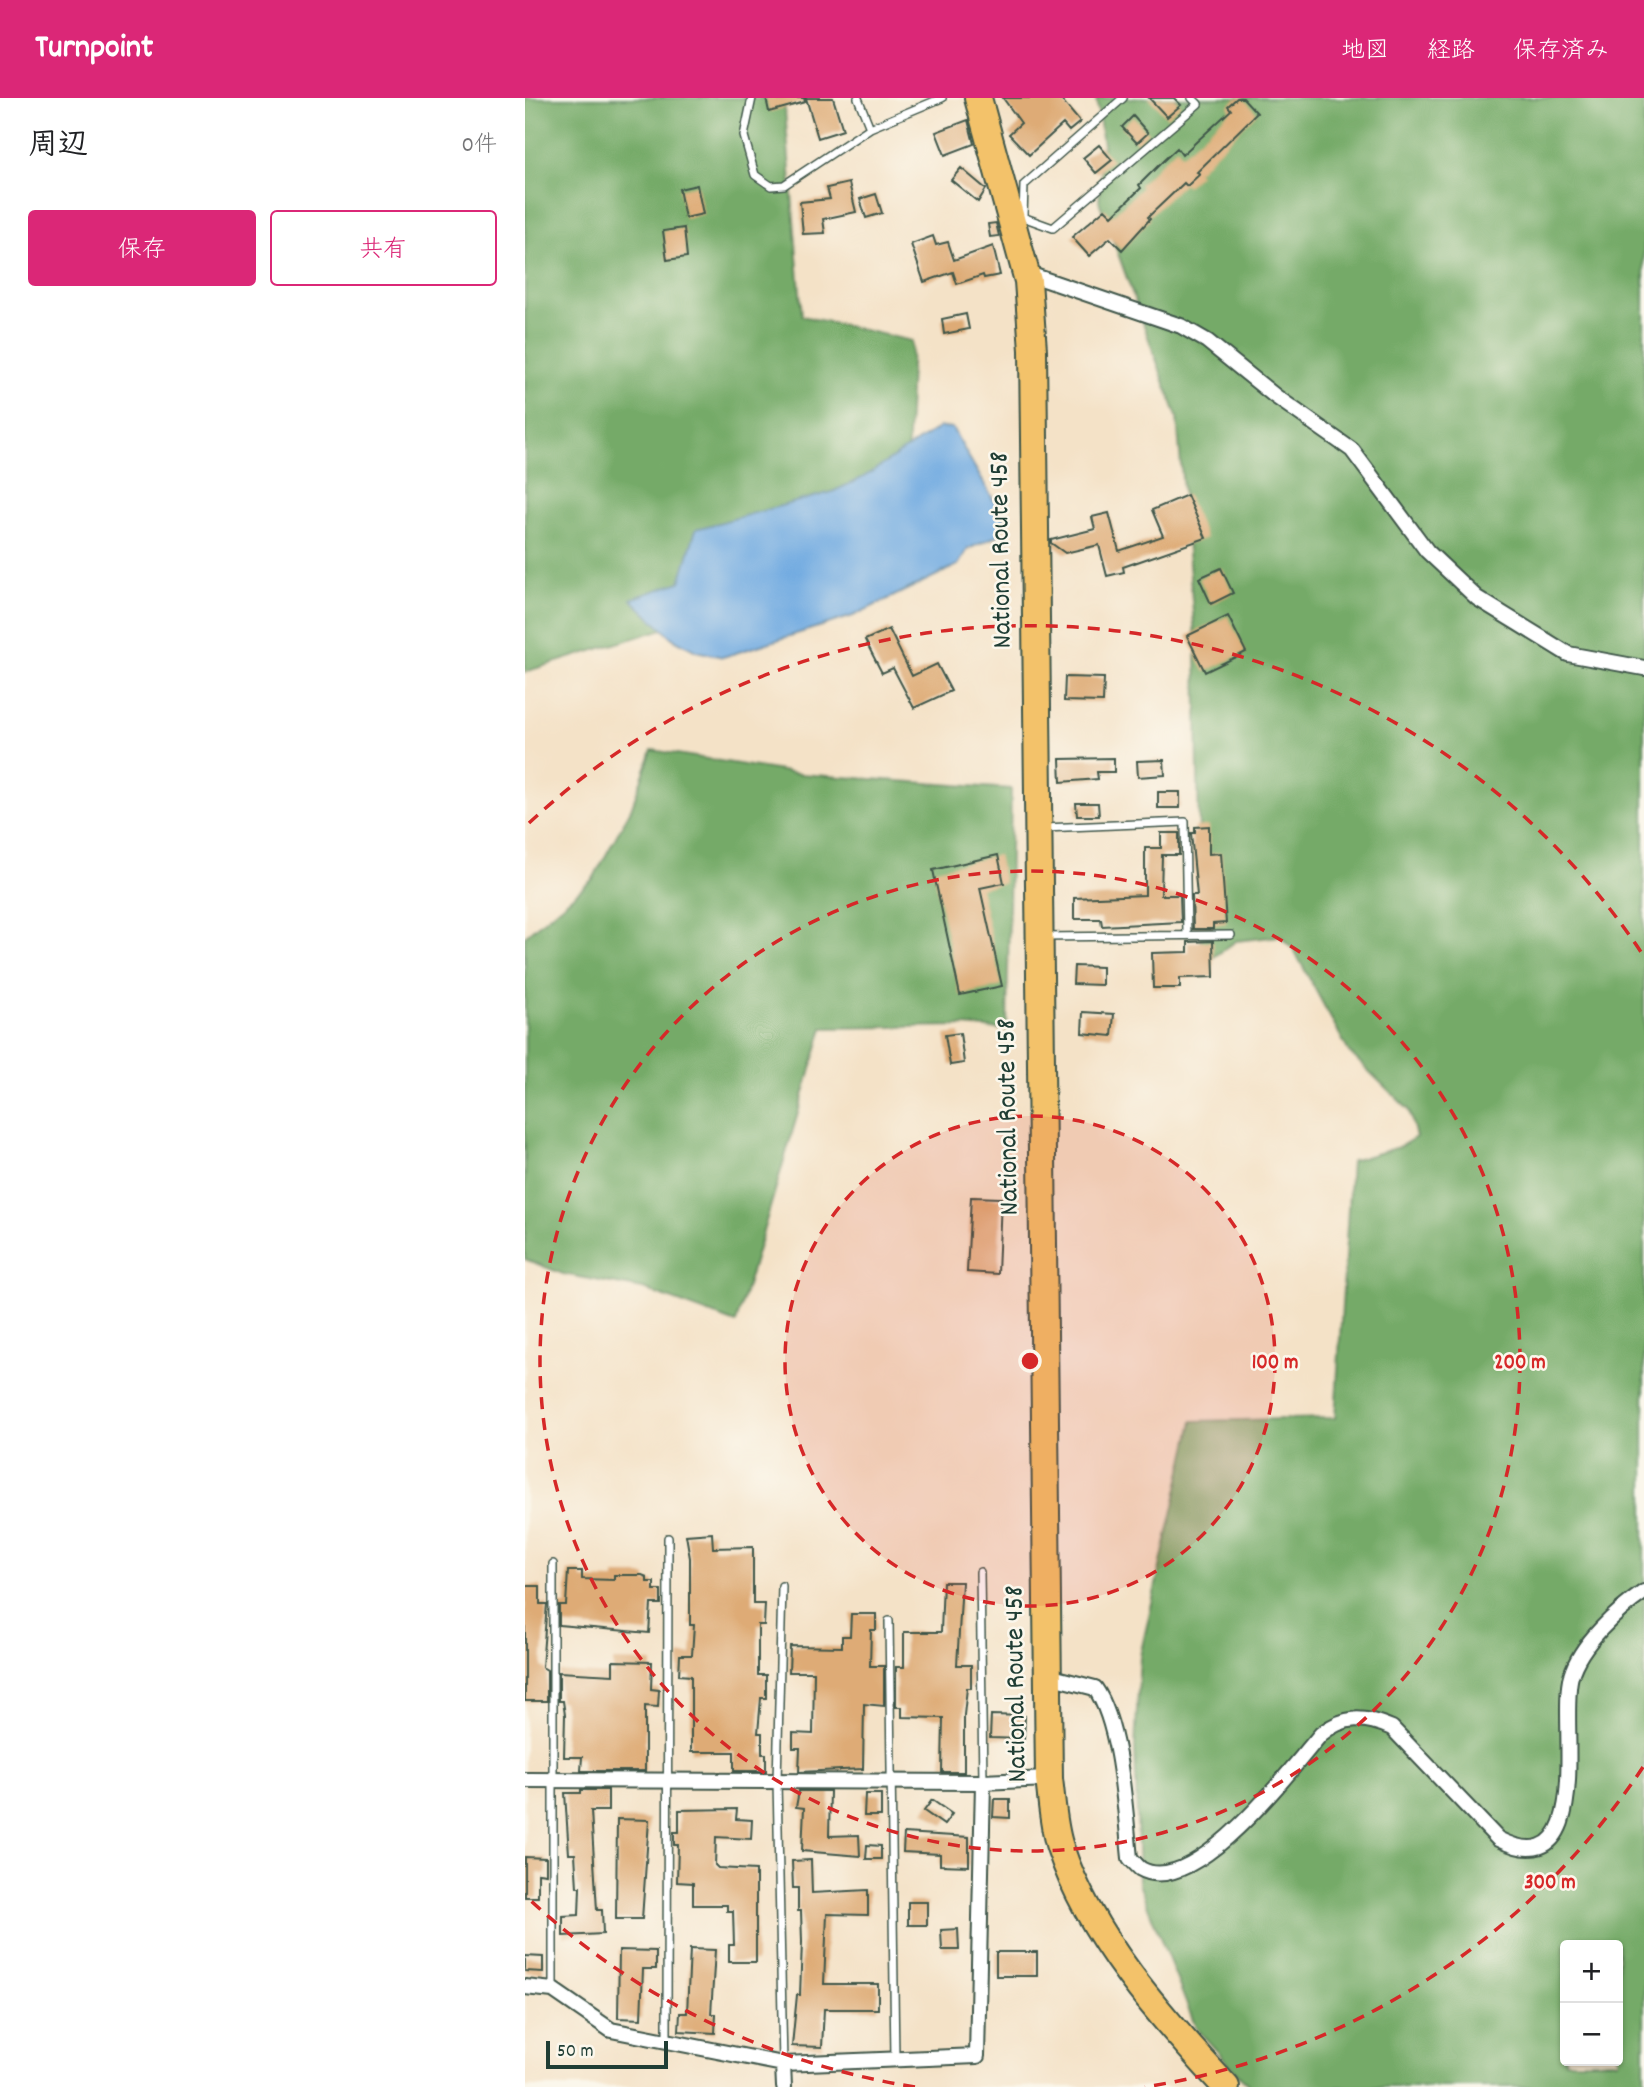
<!DOCTYPE html>
<html lang="ja">
<head>
<meta charset="utf-8">
<style>
  :root { --surface:#fff; --page:#f2f2f2; --text:#202124; --muted:#757577; --line:#e0e0e0; --accent:#db2777 }
  body { margin:0; font-family:Dekko,"Klee One",sans-serif; background:var(--page); color:var(--text) }
  .controls { position:absolute; right:21px; bottom:21px; display:grid; overflow:hidden; border-radius:7px; box-shadow:0 2px 5px #0004 }
  .controls button { width:63px; height:63px; display:grid; place-items:center; padding:0; border:0; border-bottom:2px solid var(--line); background:var(--surface); color:var(--text); font:35px sans-serif }
  .scale { position:absolute; left:21px; bottom:18px; width:122px; box-sizing:border-box; padding-left:7px; border:4px solid #1f3d34; border-top:0; font-size:19px; line-height:24px; white-space:nowrap; color:#1f3d34; -webkit-text-stroke:5px #fbf7ec; paint-order:stroke }
  .list { margin:0; padding:0; list-style:none }
  h2 { display:flex; justify-content:space-between; align-items:center; height:91px; margin:0; padding:0 28px; font-size:30px }
  h2 small { font-size:23px; font-weight:400; color:var(--muted) }
  .actions { display:flex; gap:14px; padding:21px 28px }
  .actions a { flex:1; padding:16px 0; border:2px solid var(--accent); border-radius:7px; text-align:center; font-size:24px; color:var(--accent) }
  .actions .main { background:var(--accent); color:#fff }
  .map { position:relative; flex:none; width:1119px; height:1989px; overflow:hidden }
  header { display:flex; align-items:center; gap:42px; box-sizing:border-box; height:98px; padding:0 35px; background:var(--accent); color:#fff }
  header strong { font-size:33px }
  nav { display:flex; gap:38px; margin-inline-start:auto; font-size:24px }
  main { display:flex }
  aside { flex:1; background:var(--surface) }
  .map>svg:first-child { display:block }
</style>
</head>
<body>
<header>
<strong>Turnpoint</strong>
<nav><a>地図</a><a>経路</a><a>保存済み</a></nav>
</header>
<main>
<aside>
<h2>周辺<small>0件</small></h2>
<ul class="list">
</ul>
<div class="actions"><a class="main">保存</a><a>共有</a></div>
</aside>
<div class="map">
<svg width="1119" height="1989" viewBox="0 0 1119 1989">
  <rect width="100%" height="100%" fill="#fbf7ec"/>
  <filter id="ink" filterUnits="userSpaceOnUse"><feTurbulence type="fractalNoise" baseFrequency=".0143" numOctaves="2"/><feDisplacementMap in="SourceGraphic" scale="14" xChannelSelector="R" yChannelSelector="G"/><feConvolveMatrix kernelMatrix="1 2 1 2 8 2 1 2 1" color-interpolation-filters="sRGB"/></filter>
  <filter id="wash" filterUnits="userSpaceOnUse"><feTurbulence type="fractalNoise" baseFrequency=".00686" numOctaves="4" result="noise"/><feDisplacementMap in="SourceGraphic" scale="28" xChannelSelector="R" yChannelSelector="G"/><feGaussianBlur stdDeviation="1.57" result="paint"/><feColorMatrix in="noise" values="0 0 0 0 0 0 0 0 0 0 0 0 0 0 0 0 0 1.4 0 .05"/><feComposite in="paint" operator="in"/></filter>
  <g filter="url(#wash)">
    <rect width="100%" height="100%" fill="#f4e2c7"/>
    <path fill="#74aa68" stroke="#4a744e" stroke-width="2" fill-rule="evenodd" d="M 0,0 L 259,0 L 277,218 L 387,243 L 378,456 L 0,574 Z
      M 571,0 L 1119,0 L 1119,1989 L 725,1989 L 671,1930 L 614,1786 L 610,1648 L 615,1558 L 668,1323 L 810,1320 L 826,1063 L 874,1049 L 891,1039 L 884,1012 L 824,954 L 769,852 L 755,838 L 711,843 L 676,868 L 671,551 L 652,319 L 574,103 L 578,46 ZM 1040,1847 L 1093,1847 L 1093,1963 L 1040,1963 Z
      M 127,652 L 275,676 L 486,691 L 482,932 L 439,928 L 298,930 L 211,1225 L 118,1191 L 38,1176 L 0,1161 L 0,838 L 68,781 L 106,711 Z"/>
    <path fill="#72abe1" stroke="#48748a" stroke-width="2" d="M 415,329 L 427,330 L 480,422 L 474,437 L 443,451 L 433,467 L 328,518 L 198,559 L 171,553 L 147,540 L 106,501 L 155,484 L 171,431 L 307,394 L 337,380 Z"/>
    <g id="blocks">
      <path fill="#deab76" d="M 241,0 L 279,0 L 280,4 L 244,14 Z
        M 281,0 L 308,0 L 318,32 L 293,40 Z
        M 478,0 L 535,0 L 555,24 L 544,33 L 538,26 L 504,57 L 484,36 L 496,25 Z
        M 624,0 L 649,0 L 656,7 L 642,19 Z
        M 712,0 L 718,0 L 732,15 L 672,74 L 675,76 L 662,88 L 659,85 L 623,119 L 625,121 L 597,152 L 585,140 L 564,158 L 547,139 L 580,111 L 587,118 L 616,90 L 614,87 L 639,62 L 652,50 L 657,57 L 706,12 L 703,8 Z
        M 608,18 L 623,35 L 612,45 L 597,29 Z
        M 443,22 L 449,46 L 420,57 L 411,34 Z
        M 574,47 L 587,62 L 571,75 L 558,60 Z
        M 436,70 L 461,91 L 453,104 L 426,82 Z
        M 324,85 L 331,114 L 298,121 L 300,135 L 278,136 L 275,104 L 305,101 L 302,90 Z
        M 172,87 L 178,116 L 160,120 L 154,91 Z
        M 351,96 L 357,115 L 341,120 L 335,101 Z
        M 471,125 L 474,138 L 465,139 L 463,126 Z
        M 159,130 L 162,159 L 142,162 L 138,133 Z
        M 408,138 L 411,147 L 423,144 L 429,162 L 468,148 L 475,177 L 459,180 L 458,177 L 432,186 L 428,174 L 399,184 L 386,146 Z
        M 441,216 L 444,231 L 419,236 L 417,221 Z
        M 662,397 L 681,440 L 598,469 L 599,474 L 582,478 L 574,447 L 540,455 L 526,445 L 526,442 L 570,431 L 567,419 L 584,415 L 594,453 L 638,438 L 627,412 Z
        M 696,470 L 708,495 L 686,506 L 674,480 Z
        M 703,518 L 721,554 L 680,574 L 662,538 Z
        M 364,531 L 387,578 L 412,566 L 426,593 L 389,610 L 368,570 L 357,575 L 340,542 Z
        M 540,579 L 579,580 L 578,604 L 539,603 Z
        M 589,660 L 589,674 L 572,674 L 573,681 L 536,684 L 535,661 Z
        M 639,662 L 640,677 L 613,679 L 612,663 Z
        M 633,694 L 655,694 L 655,710 L 633,710 Z
        M 551,705 L 573,705 L 574,718 L 552,718 Z
        M 684,728 L 684,756 L 696,755 L 701,825 L 688,826 L 688,831 L 668,831 L 667,797 L 672,797 L 666,735 L 670,735 L 670,729 Z
        M 636,735 L 654,735 L 654,757 L 637,757 L 636,797 L 655,797 L 656,824 L 577,828 L 576,821 L 549,821 L 549,800 L 620,797 L 620,750 L 636,750 Z
        M 473,757 L 479,785 L 455,790 L 477,888 L 435,897 L 408,772 Z
        M 688,843 L 689,879 L 655,880 L 655,890 L 628,890 L 627,855 L 663,854 L 663,844 Z
        M 549,868 L 577,869 L 577,887 L 548,886 Z
        M 558,914 L 589,916 L 587,938 L 557,935 Z
        M 435,935 L 439,965 L 425,967 L 420,937 Z
        M 446,1099 L 476,1100 L 473,1176 L 442,1174 Z
        M 187,1435 L 188,1450 L 228,1449 L 228,1506 L 240,1506 L 239,1527 L 233,1527 L 233,1577 L 241,1577 L 241,1600 L 236,1600 L 233,1635 L 237,1635 L 237,1656 L 241,1656 L 241,1673 L 209,1673 L 209,1654 L 166,1654 L 166,1578 L 154,1577 L 155,1557 L 167,1557 L 169,1527 L 165,1527 L 165,1460 L 161,1437 Z
        M 43,1473 L 57,1473 L 57,1481 L 89,1482 L 89,1477 L 117,1477 L 122,1479 L 122,1484 L 129,1484 L 129,1492 L 136,1492 L 136,1506 L 126,1506 L 124,1535 L 34,1527 L 34,1507 L 41,1507 Z
        M 418,1484 L 437,1484 L 432,1567 L 446,1567 L 446,1590 L 442,1590 L 439,1617 L 439,1674 L 417,1674 L 418,1620 L 377,1619 L 377,1609 L 371,1609 L 371,1569 L 379,1569 L 379,1534 L 416,1534 Z
        M 0,1488 L 15,1488 L 15,1506 L 22,1506 L 17,1569 L 22,1572 L 22,1603 L 0,1603 Z
        M 326,1516 L 351,1516 L 351,1532 L 346,1532 L 345,1568 L 359,1568 L 359,1608 L 339,1606 L 338,1671 L 274,1674 L 275,1650 L 268,1650 L 268,1635 L 288,1636 L 289,1574 L 264,1574 L 265,1548 L 317,1549 L 317,1538 L 325,1538 Z
        M 88,1563 L 127,1564 L 126,1591 L 134,1592 L 133,1609 L 120,1608 L 120,1673 L 56,1673 L 57,1659 L 39,1659 L 40,1617 L 38,1603 L 34,1603 L 34,1574 L 88,1577 Z
        M 466,1617 L 500,1618 L 499,1641 L 465,1640 Z
        M 56,1692 L 83,1692 L 83,1713 L 66,1713 L 72,1812 L 77,1812 L 78,1836 L 38,1838 L 38,1818 L 54,1817 L 55,1789 L 52,1789 L 50,1756 L 44,1756 L 40,1695 L 56,1695 Z
        M 274,1693 L 305,1693 L 304,1738 L 334,1737 L 335,1758 L 277,1753 L 279,1710 L 271,1709 Z
        M 340,1696 L 356,1696 L 356,1718 L 339,1718 Z
        M 469,1701 L 485,1701 L 485,1720 L 468,1719 Z
        M 407,1702 L 427,1716 L 419,1727 L 399,1713 Z
        M 212,1711 L 211,1721 L 227,1722 L 226,1741 L 191,1739 L 190,1767 L 193,1770 L 231,1772 L 231,1864 L 204,1864 L 204,1847 L 209,1847 L 208,1813 L 202,1813 L 202,1807 L 168,1807 L 168,1785 L 152,1784 L 153,1747 L 149,1747 L 149,1734 L 154,1734 L 154,1712 Z
        M 92,1721 L 124,1722 L 117,1821 L 91,1821 Z
        M 379,1735 L 444,1739 L 444,1768 L 415,1767 L 415,1756 L 378,1754 Z
        M 342,1747 L 356,1748 L 356,1761 L 341,1761 Z
        M 0,1759 L 21,1760 L 21,1776 L 13,1775 L 13,1799 L 0,1799 Z
        M 286,1762 L 287,1795 L 343,1792 L 343,1817 L 302,1816 L 299,1886 L 353,1886 L 353,1911 L 299,1911 L 297,1949 L 267,1948 L 272,1897 L 275,1897 L 277,1844 L 276,1813 L 273,1813 L 273,1790 L 268,1790 L 267,1763 Z
        M 383,1804 L 402,1804 L 402,1827 L 383,1827 Z
        M 433,1831 L 434,1852 L 417,1852 L 416,1832 Z
        M 165,1851 L 190,1852 L 186,1916 L 191,1916 L 190,1935 L 154,1933 L 155,1915 L 162,1915 Z
        M 94,1852 L 131,1853 L 131,1871 L 118,1871 L 116,1921 L 93,1920 Z
        M 471,1854 L 512,1854 L 512,1878 L 471,1878 Z
        M 0,1858 L 18,1859 L 18,1874 L 0,1873 Z"/>
    </g>
  </g>
  <g filter="url(#ink)">
    <use href="#blocks" fill-opacity="0" stroke="#3f564a" stroke-width="2"/>
    <g fill="none" stroke-linecap="round" stroke-linejoin="round">
      <defs>
        <path id="lane" d="M 227,0 L 219,38 L 230,77 L 246,88 L 259,87 L 345,30 L 417,0
          M 333,0 L 345,30
          M 492,117 L 528,130 L 673,6 L 667,0
          M 498,120 L 499,87 L 598,0
          M 519,730 L 660,724 L 662,837
          M 518,839 L 706,837
          M 28,1466 L 28,1892
          M 455,1474 L 458,1683
          M 257,1488 L 252,1683 L 258,1966
          M 364,1523 L 370,1961
          M 142,1943 L 143,1440"/>
        <path id="street" d="M 501,175 L 656,228 L 682,243 L 750,298 L 827,352 L 902,453 L 952,500 L 1043,556 L 1119,570
          M 523,1578 L 570,1590 C 596,1627 600,1713 605,1760 C 608,1763 613,1769 616,1771 C 669,1801 766,1671 796,1636 C 820,1617 839,1618 867,1630 L 973,1741 C 1073,1791 1033,1620 1046,1578 C 1055,1546 1093,1512 1119,1494
          M 0,1682 L 458,1684 L 524,1681
          M 0,1889 L 28,1892 L 86,1932 L 258,1966 L 452,1958 L 458,1684
          M 258,1966 L 259,1989"/>
        <path id="highway" d="M 453,0 L 503,183 L 508,252 L 524,1681 C 527,1703 528,1729 535,1749 C 565,1840 637,1920 701,1989"/>
      </defs>
      <use href="#lane" stroke="#3f564a" stroke-width="10"/>
      <use href="#street" stroke="#3f564a" stroke-width="18"/>
      <use href="#highway" stroke="#3f564a" stroke-width="30"/>
      <use href="#lane" stroke="#fff" stroke-width="7"/>
      <use href="#street" stroke="#fff" stroke-width="14"/>
      <use href="#highway" stroke="#f3c26a" stroke-width="26"/>
    </g>
  </g>
  <circle cx="505" cy="1263" r="245" fill="#d62828" fill-opacity=".12"/>
  <g fill="none" stroke="#d62828" stroke-width="3.5" stroke-dasharray="12 9">
    <circle cx="505" cy="1263" r="245"/>
    <circle cx="505" cy="1263" r="490"/>
    <path d="M1118 1669A735 735 0 0 1 620 1989M390 1989A735 735 0 0 1 4 1801M4 725A735 735 0 0 1 1118 857"/>
  </g>
  <g text-anchor="middle" dominant-baseline="central" stroke-width="5" stroke-linejoin="round" paint-order="stroke">
    <g font-size="28" fill="#1f3d34" stroke="#fbf7ec">
      <text transform="translate(478 452) rotate(-91)">National Route 458</text>
      <text transform="translate(485 1019) rotate(-91)">National Route 458</text>
      <text transform="translate(493 1586) rotate(-91)">National Route 458</text>
    </g>
  </g>
  <circle cx="505" cy="1263" r="10" fill="#d62828" stroke="#fbf7ec" stroke-width="3.5"/>
  <g font-size="21" text-anchor="middle" font-weight="bold" fill="#d62828" stroke="#fbf7ec" stroke-width="5" stroke-linejoin="round" paint-order="stroke">
    <text x="750" y="1270">100 m</text>
    <text x="995" y="1270">200 m</text>
    <text x="1025" y="1790">300 m</text>
  </g>
</svg>
<div class="controls">
<button>+</button>
<button>−</button>
</div>
<div class="scale">50 m</div>
</div>
</main>
</body>
</html>
